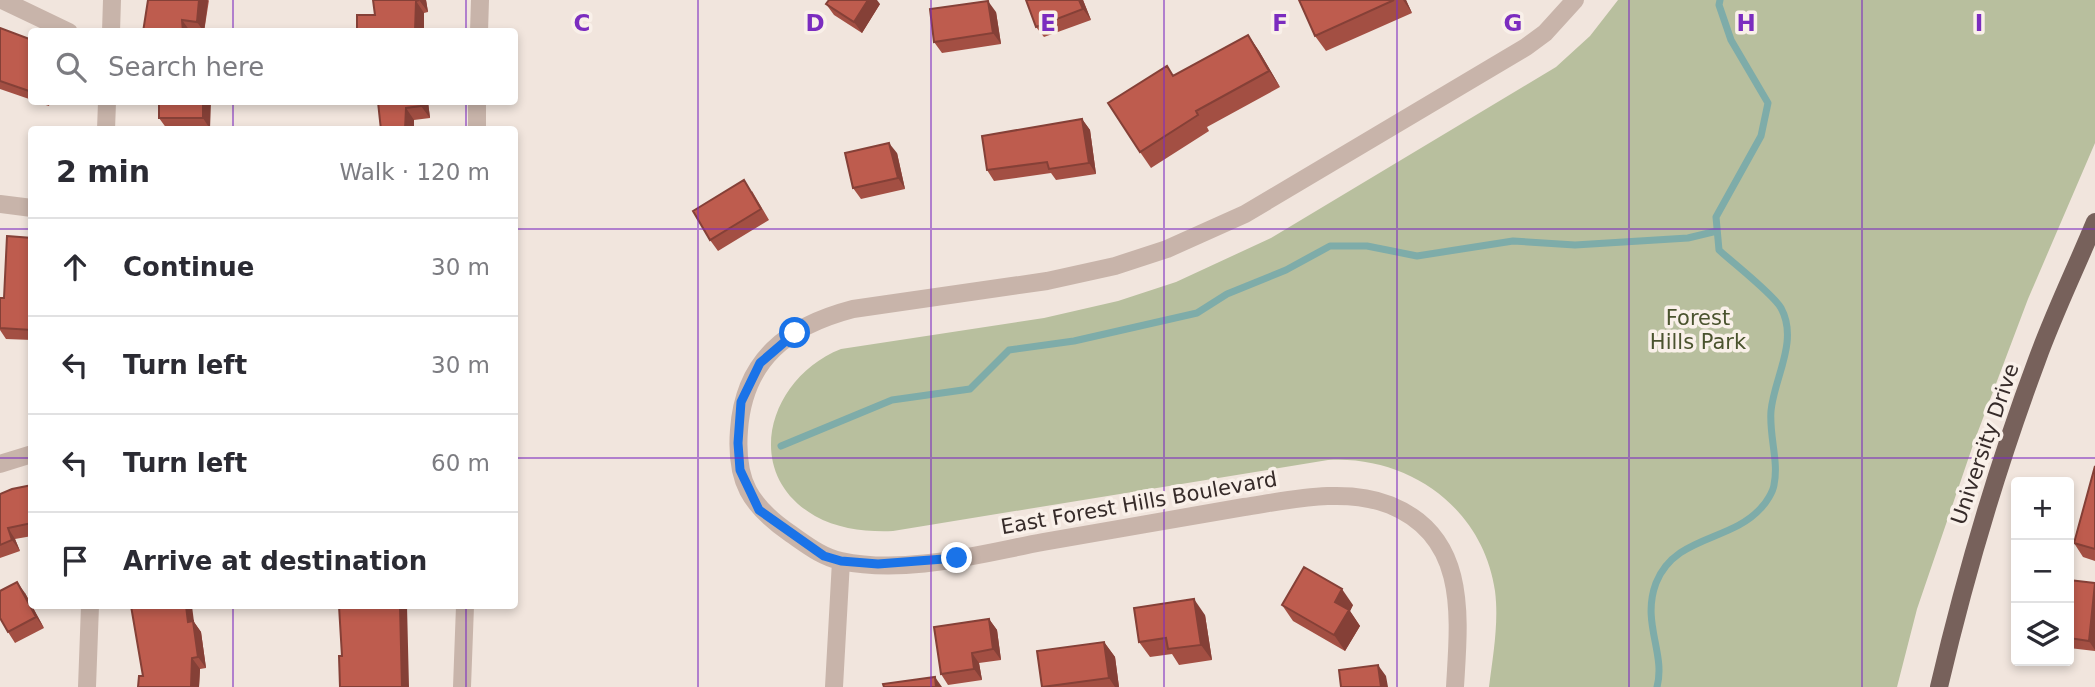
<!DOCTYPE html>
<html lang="en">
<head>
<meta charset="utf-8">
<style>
  :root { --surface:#fff; --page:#f2f2f3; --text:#2b2b33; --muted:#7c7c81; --line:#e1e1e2 }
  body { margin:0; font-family:"DejaVu Sans",sans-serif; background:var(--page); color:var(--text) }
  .controls { position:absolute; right:21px; bottom:21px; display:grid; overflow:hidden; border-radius:7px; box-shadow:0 4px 10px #0003 }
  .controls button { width:63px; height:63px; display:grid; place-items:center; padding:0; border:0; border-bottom:2px solid var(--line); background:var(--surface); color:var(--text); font:35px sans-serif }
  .stop { position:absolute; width:21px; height:21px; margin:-16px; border:5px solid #1a73e8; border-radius:50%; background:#fff }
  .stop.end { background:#1a73e8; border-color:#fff; box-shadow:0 2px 7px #0008 }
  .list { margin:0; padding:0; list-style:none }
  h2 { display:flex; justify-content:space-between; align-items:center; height:91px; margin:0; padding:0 28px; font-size:30px }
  h2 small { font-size:23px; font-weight:400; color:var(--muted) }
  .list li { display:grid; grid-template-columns:46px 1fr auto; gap:21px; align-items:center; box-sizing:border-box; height:98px; padding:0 28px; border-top:2px solid var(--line) }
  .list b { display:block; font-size:26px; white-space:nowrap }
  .list em { font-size:23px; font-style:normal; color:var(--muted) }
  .icon { flex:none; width:38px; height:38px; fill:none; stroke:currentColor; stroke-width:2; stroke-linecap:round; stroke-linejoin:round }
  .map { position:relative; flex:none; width:2095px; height:687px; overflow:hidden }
  .search { position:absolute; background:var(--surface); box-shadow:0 4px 10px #0003; left:28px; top:28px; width:490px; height:77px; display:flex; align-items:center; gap:18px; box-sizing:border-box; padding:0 24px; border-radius:7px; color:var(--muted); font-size:26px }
  .panel { position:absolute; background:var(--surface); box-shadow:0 4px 10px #0003; left:28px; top:126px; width:490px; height:483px; border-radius:7px }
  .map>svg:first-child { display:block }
</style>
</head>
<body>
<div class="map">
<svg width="2095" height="687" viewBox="0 0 2095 687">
  <rect width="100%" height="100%" fill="#f1e5dd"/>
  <path fill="#b8bf9e" d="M 1618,0 L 2095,0 L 2095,143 L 2028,299 L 1974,442 L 1917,609 L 1897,687 L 1489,687 C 1493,656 1499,622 1495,591 C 1483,508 1409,455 1328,460 L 893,531 C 866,532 838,529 815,516 C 740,473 769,377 841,349 L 1044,318 L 1118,301 L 1176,282 L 1271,238 L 1556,67 L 1590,36 Z"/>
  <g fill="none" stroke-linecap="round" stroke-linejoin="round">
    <path stroke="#7eaca9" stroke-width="7" d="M 781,446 L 892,400 L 970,389 L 1009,350 L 1074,341 L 1197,313 L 1227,294 L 1286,270 L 1330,246 L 1367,246 L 1417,256 L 1513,241 L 1575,245 L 1688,238 L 1717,231
      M 1657,687 C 1666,653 1641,623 1656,583 C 1675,535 1731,542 1761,508 C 1766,503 1773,492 1774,485 C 1779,461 1769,436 1771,411 C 1774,378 1799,341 1781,308 C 1773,294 1733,263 1719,250 L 1716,217 L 1761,136 L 1768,103 L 1731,40 L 1719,5 L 1720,0"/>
    <path stroke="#c8b4aa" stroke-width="18" d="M 2,0 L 69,32
      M 111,32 L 112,0
      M 479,32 L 480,0
      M 106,130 L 107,102
      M 477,130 L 477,102
      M 0,204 L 32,208
      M 0,464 L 32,454
      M 87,687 L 90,606
      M 462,687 L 465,606
      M 834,687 L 841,561
      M 1455,687 C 1459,618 1469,537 1390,505 C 1346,487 1290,500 1244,507 C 1177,519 1110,530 1043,542 C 979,554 906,575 841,561 C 822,557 807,545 791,534 C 750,506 735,481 739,430 C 744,359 788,326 853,309 L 1047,281 L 1115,266 L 1167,249 L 1245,214 L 1526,47 L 1545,33 L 1575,0"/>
    <path stroke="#77615b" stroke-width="18" d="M 1939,687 C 1965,576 1997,467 2037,360 C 2054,313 2076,268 2095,222"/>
  </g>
  <path fill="#a34f43" d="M 209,0 L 204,32 L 143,32 Z
    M 373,0 L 426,0 L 428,12 L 424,13 L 424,32 L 357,32 L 375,15 Z
    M 1083,0 L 1091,20 L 1044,37 L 1036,27 Z
    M 1299,0 L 1406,0 L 1412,13 L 1326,51 L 1315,36 Z
    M 826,4 L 880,4 L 862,33 L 834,15 Z
    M 996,12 L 1001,44 L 942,53 L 934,42 Z
    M 0,28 L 32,40 L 32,100 L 0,89 Z
    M 1248,35 L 1259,51 L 1280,87 L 1207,127 L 1209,131 L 1151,168 L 1140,152 L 1174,76 Z
    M 36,102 L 50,102 L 49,106 Z
    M 159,102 L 210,102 L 210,129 L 167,129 L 159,118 Z
    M 378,102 L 428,102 L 430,118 L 414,120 L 414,130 L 381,130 Z
    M 1082,119 L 1090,130 L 1096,174 L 1056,180 L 1051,173 L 994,181 L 987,170 Z
    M 897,153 L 905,189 L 861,199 L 853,188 Z
    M 752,191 L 769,220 L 718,251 L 710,240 Z
    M 32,238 L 32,340 L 6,339 L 0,330 L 0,298 L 4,298 Z
    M 2095,466 L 2095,561 L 2083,557 L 2074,543 Z
    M 32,485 L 32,536 L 15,539 L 20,551 L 0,558 L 0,494 Z
    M 2069,580 L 2095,583 L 2095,651 L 2069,648 Z
    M 25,593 L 44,628 L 15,643 L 8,632 Z
    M 1282,605 L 1353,605 L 1350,611 L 1360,626 L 1345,651 L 1293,621 Z
    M 1205,615 L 1212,660 L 1179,665 L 1172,654 L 1150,657 L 1139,642 Z
    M 989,619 L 997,630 L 1001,660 L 979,663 L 982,680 L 948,685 L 941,674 Z
    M 194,622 L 201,632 L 206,668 L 200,669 L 199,687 L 138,687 L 143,676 Z
    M 1104,642 L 1115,657 L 1119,687 L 1042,687 Z"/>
  <path fill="#854037" d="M 199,0 L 208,0 L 204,32 L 197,22 Z
    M 419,0 L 426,0 L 428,12 Z
    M 868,0 L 877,0 L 880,4 L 862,33 L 854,22 Z
    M 1079,0 L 1083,0 L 1091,20 L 1083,9 Z
    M 1403,0 L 1406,0 L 1412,13 Z
    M 416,1 L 424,13 L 424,32 L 415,32 Z
    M 988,1 L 996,12 L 1001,44 L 993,33 Z
    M 182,20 L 190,31 L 190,32 L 183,32 Z
    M 1248,35 L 1259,51 L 1280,87 L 1269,71 Z
    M 203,102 L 211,102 L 210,129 L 203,118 Z
    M 421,102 L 428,102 L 430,118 L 421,106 Z
    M 406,108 L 414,120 L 414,130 L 405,130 Z
    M 1082,119 L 1090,130 L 1096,174 L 1089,163 Z
    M 889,143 L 897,153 L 905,189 L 898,178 Z
    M 8,528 L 15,539 L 20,551 L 12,540 Z
    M 17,582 L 25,593 L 44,628 L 36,617 Z
    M 2095,583 L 2095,650 L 2089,641 Z
    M 1342,589 L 1353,605 L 1350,611 L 1360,626 L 1345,651 L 1334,635 L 1335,602 Z
    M 1194,599 L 1205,615 L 1212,660 L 1201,645 Z
    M 186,606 L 192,606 L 194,622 L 201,632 L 206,668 L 198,657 L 188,622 Z
    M 400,606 L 407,606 L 409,687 L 402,687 Z
    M 989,619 L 997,630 L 1001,660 L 993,649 Z
    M 1104,642 L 1115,657 L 1119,687 L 1115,687 L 1109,678 Z
    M 972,653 L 979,663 L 982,680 L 974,669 Z
    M 192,658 L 200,669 L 199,687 L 191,687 Z
    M 1378,665 L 1386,676 L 1388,687 L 1381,687 Z
    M 935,677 L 942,687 L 936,687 Z"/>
  <path fill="#be5c4e" stroke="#854037" stroke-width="2" d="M 148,0 L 199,0 L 197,22 L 182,20 L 183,32 L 143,32 Z
    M 373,0 L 419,0 L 416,1 L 415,32 L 357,32 L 357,15 L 375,15 Z
    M 829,0 L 868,0 L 854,22 L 826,4 Z
    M 1026,0 L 1079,0 L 1083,9 L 1036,27 Z
    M 1299,0 L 1394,0 L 1315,36 Z
    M 988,1 L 993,33 L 934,42 L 930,9 Z
    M 0,28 L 32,40 L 32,92 L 0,81 Z
    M 1248,35 L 1269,71 L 1196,111 L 1198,115 L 1140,152 L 1108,103 L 1167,66 L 1173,76 Z
    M 159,102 L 203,102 L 203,118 L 159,118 Z
    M 378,102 L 421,102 L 421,106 L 406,108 L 405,130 L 381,130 Z
    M 1082,119 L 1089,163 L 1049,169 L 1047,162 L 987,170 L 982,136 Z
    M 889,143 L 898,178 L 853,188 L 845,153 Z
    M 744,180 L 761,209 L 710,240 L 693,211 Z
    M 7,236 L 32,238 L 32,330 L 0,328 L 0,298 L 4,298 Z
    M 2095,466 L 2095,549 L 2074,543 Z
    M 32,485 L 32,523 L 8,528 L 12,540 L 0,545 L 0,494 L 12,489 Z
    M 1304,567 L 1342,589 L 1335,602 L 1349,610 L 1334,635 L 1282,605 Z
    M 2069,580 L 2095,583 L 2089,641 L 2069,638 Z
    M 17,582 L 36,617 L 8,632 L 0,618 L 0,591 Z
    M 1194,599 L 1201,645 L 1168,649 L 1166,638 L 1139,642 L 1134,608 Z
    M 131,606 L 186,606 L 188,622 L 193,621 L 198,657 L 192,658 L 191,687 L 138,687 L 139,676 L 143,676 Z
    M 339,606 L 400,606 L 402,687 L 340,687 L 339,656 L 342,656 Z
    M 989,619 L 993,649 L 972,653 L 974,669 L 941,674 L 934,627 Z
    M 1104,642 L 1109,678 L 1042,687 L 1037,651 Z
    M 1378,665 L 1381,687 L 1341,687 L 1339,670 Z
    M 935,677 L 936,687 L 884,687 L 883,684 Z"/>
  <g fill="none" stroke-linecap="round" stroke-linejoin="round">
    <path stroke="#1a73e8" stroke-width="9" d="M 795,333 L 760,363 L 741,402 L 738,443 L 740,470 L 759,510 L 824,556 L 841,561 L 878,564 L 957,558"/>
  </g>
  <path fill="none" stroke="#7b2cbf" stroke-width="2" stroke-opacity="0.55" d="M 233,0 L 233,32M 466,0 L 466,32M 698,0 L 698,687M 931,0 L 931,687M 1164,0 L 1164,687M 1397,0 L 1397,687M 1629,0 L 1629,687M 1862,0 L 1862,687M 233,102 L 233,130M 466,102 L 466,130M 0,229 L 32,229M 514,229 L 2095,229M 0,458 L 32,458M 514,458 L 2095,458M 233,606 L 233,687M 466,606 L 466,687"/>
  <g text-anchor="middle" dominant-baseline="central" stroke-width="7" stroke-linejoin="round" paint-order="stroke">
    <g font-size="21" fill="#4a532e" stroke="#f9f0e9">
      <text x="1698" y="318">Forest<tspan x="1698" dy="24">Hills Park</tspan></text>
    </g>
    <g font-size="21" fill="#362b29" stroke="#f9f0e9">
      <text transform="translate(1985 444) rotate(-71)">University Drive</text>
      <text transform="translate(1139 503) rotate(-10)">East Forest Hills Boulevard</text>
    </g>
  </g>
  <g font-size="23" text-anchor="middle" font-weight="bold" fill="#7b2cbf" stroke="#f9f0e9" stroke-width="7" stroke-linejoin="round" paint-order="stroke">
    <text x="582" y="31">C</text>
    <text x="815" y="31">D</text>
    <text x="1048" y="31">E</text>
    <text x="1280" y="31">F</text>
    <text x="1513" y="31">G</text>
    <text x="1746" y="31">H</text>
    <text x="1979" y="31">I</text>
  </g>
</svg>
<div class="controls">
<button>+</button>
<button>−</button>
<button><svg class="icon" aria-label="layers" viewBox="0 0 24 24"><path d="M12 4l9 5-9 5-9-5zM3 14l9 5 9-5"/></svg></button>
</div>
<div class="stop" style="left:795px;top:333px"></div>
<div class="stop end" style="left:957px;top:558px"></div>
<div class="search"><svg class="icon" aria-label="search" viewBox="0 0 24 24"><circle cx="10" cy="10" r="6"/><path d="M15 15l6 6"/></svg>Search here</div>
<section class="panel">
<h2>2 min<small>Walk · 120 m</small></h2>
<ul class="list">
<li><svg class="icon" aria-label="ahead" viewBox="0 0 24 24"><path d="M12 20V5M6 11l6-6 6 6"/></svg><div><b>Continue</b></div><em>30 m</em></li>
<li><svg class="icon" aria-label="left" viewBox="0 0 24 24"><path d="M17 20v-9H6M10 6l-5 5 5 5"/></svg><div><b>Turn left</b></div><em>30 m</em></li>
<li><svg class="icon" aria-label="left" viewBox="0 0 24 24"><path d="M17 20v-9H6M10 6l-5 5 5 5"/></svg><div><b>Turn left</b></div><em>60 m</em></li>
<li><svg class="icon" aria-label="arrive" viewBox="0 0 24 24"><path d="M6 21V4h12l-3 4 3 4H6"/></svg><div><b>Arrive at destination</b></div></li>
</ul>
</section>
</div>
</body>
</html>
